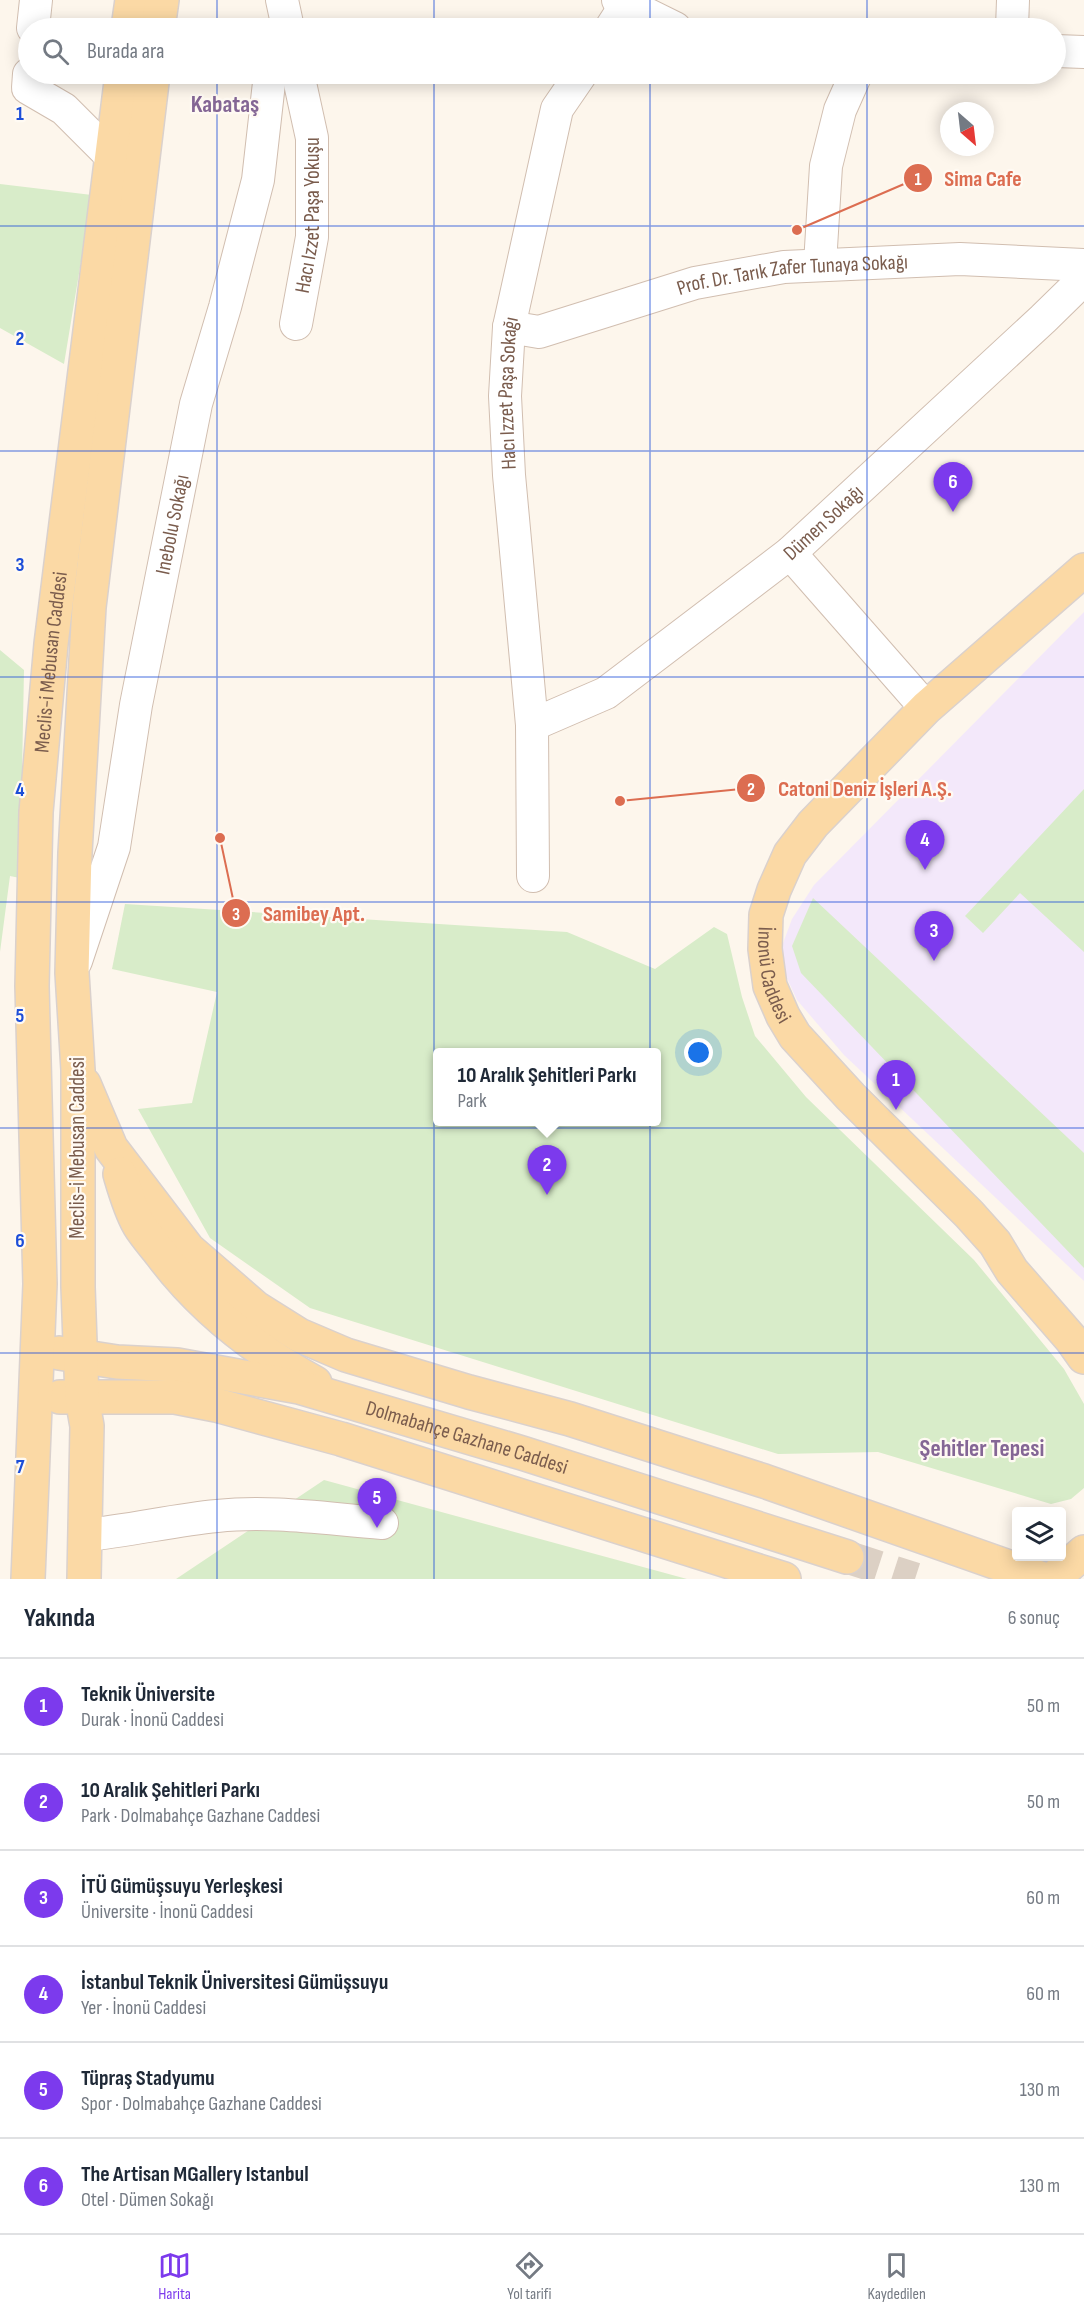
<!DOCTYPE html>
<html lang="tr">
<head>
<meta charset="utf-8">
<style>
  :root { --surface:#fff; --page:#f6f6f7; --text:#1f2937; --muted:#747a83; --line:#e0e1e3; --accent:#7c3aed }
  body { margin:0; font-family:"Sofia Sans Condensed",sans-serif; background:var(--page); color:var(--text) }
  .controls { position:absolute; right:18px; bottom:18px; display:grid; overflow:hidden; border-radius:6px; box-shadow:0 3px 15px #0003 }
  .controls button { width:54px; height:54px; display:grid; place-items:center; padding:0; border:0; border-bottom:2px solid var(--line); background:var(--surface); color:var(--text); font:30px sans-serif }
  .compass { position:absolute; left:940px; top:102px; width:54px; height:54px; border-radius:50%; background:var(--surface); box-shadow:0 3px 15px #0003; rotate:152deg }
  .you { position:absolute; left:699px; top:1053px; width:21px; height:21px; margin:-15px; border:4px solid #fff; border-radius:50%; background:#1a73e8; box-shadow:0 0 0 9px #1a73e833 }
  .badge { display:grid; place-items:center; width:39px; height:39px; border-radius:50%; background:var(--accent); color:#fff; font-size:20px; font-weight:700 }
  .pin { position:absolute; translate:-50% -50px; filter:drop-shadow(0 2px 3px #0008) }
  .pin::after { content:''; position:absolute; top:32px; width:21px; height:18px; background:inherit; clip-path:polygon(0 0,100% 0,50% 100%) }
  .popup { position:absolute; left:433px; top:1048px; width:228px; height:78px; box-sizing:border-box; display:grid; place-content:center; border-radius:6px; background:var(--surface); filter:drop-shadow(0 2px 4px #0005); font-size:20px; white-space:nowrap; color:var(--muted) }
  .popup b { font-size:22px; color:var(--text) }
  .popup::after { content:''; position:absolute; left:50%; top:100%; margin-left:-12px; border:12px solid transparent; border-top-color:var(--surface) }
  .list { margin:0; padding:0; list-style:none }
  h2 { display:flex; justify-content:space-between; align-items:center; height:78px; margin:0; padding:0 24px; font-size:26px }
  h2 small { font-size:20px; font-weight:400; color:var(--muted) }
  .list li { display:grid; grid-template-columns:39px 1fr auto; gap:18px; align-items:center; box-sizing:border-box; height:96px; padding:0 24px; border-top:2px solid var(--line) }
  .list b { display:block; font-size:22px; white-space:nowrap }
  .list p { margin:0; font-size:20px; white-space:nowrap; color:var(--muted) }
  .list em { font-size:20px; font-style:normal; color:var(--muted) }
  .icon { flex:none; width:33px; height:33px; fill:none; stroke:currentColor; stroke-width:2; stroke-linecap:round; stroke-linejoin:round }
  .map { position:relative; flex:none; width:1084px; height:1579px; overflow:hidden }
  .search { position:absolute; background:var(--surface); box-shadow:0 3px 15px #0003; left:18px; right:18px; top:18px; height:66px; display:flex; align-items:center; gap:15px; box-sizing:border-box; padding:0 21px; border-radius:33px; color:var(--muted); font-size:22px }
  .sheet { height:654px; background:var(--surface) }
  nav { display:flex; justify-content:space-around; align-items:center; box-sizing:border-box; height:84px; border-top:2px solid var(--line); background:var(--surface); font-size:16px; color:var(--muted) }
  nav a { display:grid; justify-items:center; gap:3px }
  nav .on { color:var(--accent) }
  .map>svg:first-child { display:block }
</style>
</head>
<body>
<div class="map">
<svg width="1084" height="1579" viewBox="0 0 1084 1579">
  <rect width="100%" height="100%" fill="#fdf6ec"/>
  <path fill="#f3e8fa" d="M 1084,612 L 1084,1281 L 844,1055 L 797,1000 L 786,976 L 782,946 L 792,919 L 814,885 Z"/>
  <path fill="#d8ecc9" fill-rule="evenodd" d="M 0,184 L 92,195 L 64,364 L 0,328 Z
    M 0,650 L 24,670 L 20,878 L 10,876 L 0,952 Z
    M 1084,789 L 1084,952 L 1020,893 L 983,933 L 965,916 Z
    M 813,898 L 1084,1153 L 1084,1268 L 801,973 L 792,946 Z
    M 125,904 L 567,932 L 655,969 L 714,927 L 727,934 L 742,997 L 755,1036 L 806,1097 L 974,1260 L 1064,1369 L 1084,1404 L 1084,1488 L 1071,1499 L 1051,1504 L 878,1452 L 778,1454 L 310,1308 L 210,1238 L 138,1109 L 192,1103 L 217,992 L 112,969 ZM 656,1052 L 656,1122 L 438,1122 L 438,1052 Z
    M 324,1480 L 687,1579 L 176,1579 Z"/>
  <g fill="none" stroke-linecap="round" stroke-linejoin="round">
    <path stroke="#dcd0c4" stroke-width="33" stroke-dasharray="33 16" stroke-linecap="butt" d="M 847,1557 L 915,1579"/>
    <defs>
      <g id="minor">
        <path d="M 282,0 L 288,28"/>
        <path d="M 618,0 L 675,28"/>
        <path d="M 33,28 L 36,0"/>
        <path d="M 611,28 L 629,0"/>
        <path d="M 1012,28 L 1013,0"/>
        <path d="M 1056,51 L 1084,52"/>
        <path d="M 29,74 L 28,88 L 64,109 L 111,156"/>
        <path d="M 820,264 L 826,166 L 840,110 L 856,74"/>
        <path id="s1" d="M 296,324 L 312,237 L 312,138 L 298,74"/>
        <path id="s2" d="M 509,327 L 539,332 L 695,283 L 784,267 L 960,259 L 1084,265"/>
        <path d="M 790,553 L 926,708"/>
        <path id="s3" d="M 532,725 L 606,693 L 790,553 L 1043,319 L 1084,279"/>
        <path id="s4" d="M 533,876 L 532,725 L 509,475 L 505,396 L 509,327 L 557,109 L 581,74"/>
        <path id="s5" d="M 76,961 L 114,847 L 136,705 L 196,404 L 225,307 L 258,180 L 270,74"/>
        <path d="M 85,1535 C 130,1531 173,1520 217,1516 C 272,1510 327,1519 382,1523"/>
      </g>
      <g id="major">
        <path d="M 128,28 L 132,0"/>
        <path d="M 158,28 L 162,0"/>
        <path id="s6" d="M 1084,570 L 926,708 L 813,824 L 790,854 L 774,890 L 766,915 L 765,949 L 770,986 L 783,1016 L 795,1036 L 851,1097 L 969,1214 L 995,1243 L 1012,1271 L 1072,1340 L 1084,1357"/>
        <path d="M 84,1084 L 111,1148 L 188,1249 L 256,1308 L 299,1335 L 346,1355 L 469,1392 L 570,1419 L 764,1481 L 1043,1579"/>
        <path d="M 120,1174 C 125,1191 130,1209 139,1225 C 145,1235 154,1245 161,1254 C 202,1309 255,1350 315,1383"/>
        <path id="s7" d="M 59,1353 L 117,1362 L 177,1365 L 299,1387 L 522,1453 L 847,1557"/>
        <path d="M 60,1397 L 175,1397 L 216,1405 L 341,1439 L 784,1579"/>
        <path id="s8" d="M 28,1579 L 40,1284 L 32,986 L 36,812 L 51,644 L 122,74"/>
        <path d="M 84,1579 L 87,1426 L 82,1398 L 78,1287 L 78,1070 L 72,973 L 75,853 L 89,607 L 153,74"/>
        <path d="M 1053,1579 L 1084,1552"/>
      </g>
    </defs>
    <use href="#minor" stroke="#d1beb0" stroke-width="34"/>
    <use href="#major" stroke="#dad1cd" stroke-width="36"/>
    <use href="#minor" stroke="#fff" stroke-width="32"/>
    <use href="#major" stroke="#fbd9a5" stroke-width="33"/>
  </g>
  <path fill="none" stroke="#1d4ed8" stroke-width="1.5" stroke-opacity="0.55" d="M 217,0 L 217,28M 434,0 L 434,28M 650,0 L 650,28M 867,0 L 867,28M 217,74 L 217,1579M 434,74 L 434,1579M 650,74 L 650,1579M 867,74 L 867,1579M 0,226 L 1084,226M 0,451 L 1084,451M 0,677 L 1084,677M 0,902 L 1084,902M 0,1128 L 1084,1128M 0,1353 L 1084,1353"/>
  <g text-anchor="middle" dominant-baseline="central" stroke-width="4.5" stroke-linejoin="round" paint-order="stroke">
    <g font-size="21" fill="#7a5c4d" stroke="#fffaf3">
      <text stroke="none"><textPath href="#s1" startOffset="110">Hacı Izzet Paşa Yokuşu</textPath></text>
      <text stroke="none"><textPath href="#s2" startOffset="292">Prof. Dr. Tarık Zafer Tunaya Sokağı</textPath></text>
      <text stroke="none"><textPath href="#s4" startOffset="484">Hacı Izzet Paşa Sokağı</textPath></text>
      <text stroke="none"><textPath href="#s3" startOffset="357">Dümen Sokağı</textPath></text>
      <text stroke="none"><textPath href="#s5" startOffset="448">Inebolu Sokağı</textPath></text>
      <text stroke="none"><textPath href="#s8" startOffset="918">Meclis-i Mebusan Caddesi</textPath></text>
      <text stroke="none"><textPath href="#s6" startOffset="536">İnonü Caddesi</textPath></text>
      <text transform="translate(77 1148) rotate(-90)">Meclis-i Mebusan Caddesi</text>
      <text stroke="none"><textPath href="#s7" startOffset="418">Dolmabahçe Gazhane Caddesi</textPath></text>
    </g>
    <g font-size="24" font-weight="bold" fill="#846695" stroke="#fffaf3">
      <text x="225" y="104">Kabataş</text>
      <text x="982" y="1448">Şehitler Tepesi</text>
    </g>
  </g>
  <g font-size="20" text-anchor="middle" font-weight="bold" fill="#1d4ed8" stroke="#fffaf3" stroke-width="4.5" stroke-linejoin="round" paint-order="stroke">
    <text x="20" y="120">1</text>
    <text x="20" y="345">2</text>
    <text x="20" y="571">3</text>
    <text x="20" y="796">4</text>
    <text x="20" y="1022">5</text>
    <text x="20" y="1247">6</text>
    <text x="20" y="1473">7</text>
  </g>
  <path fill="none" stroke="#dc6d51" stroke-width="2" d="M797 230L918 178M620 801L751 788M220 838L236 913"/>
  <g fill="#dc6d51" stroke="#fffaf3" stroke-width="2">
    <circle cx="797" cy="230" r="6"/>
    <circle cx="620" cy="801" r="6"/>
    <circle cx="220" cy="838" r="6"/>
    <circle cx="918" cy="178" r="15"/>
    <circle cx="751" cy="788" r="15"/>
    <circle cx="236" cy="913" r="15"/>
  </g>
  <g font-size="18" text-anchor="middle" font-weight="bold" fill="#fff">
    <text x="918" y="185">1</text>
    <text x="751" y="795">2</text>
    <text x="236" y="920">3</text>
  </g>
  <g font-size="22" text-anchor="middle" font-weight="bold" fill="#dc6d51" stroke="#fffaf3" stroke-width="4.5" stroke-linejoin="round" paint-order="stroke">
    <text x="983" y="186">Sima Cafe</text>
    <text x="865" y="796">Catoni Deniz İşleri A.Ş.</text>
    <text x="314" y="921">Samibey Apt.</text>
  </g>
</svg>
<div class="controls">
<button><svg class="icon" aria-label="layers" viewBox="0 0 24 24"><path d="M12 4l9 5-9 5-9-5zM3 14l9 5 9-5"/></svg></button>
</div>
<svg class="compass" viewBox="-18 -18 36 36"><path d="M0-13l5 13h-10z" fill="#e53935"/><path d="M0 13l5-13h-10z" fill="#747a83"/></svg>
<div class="you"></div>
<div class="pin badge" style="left:896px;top:1110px">1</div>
<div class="pin badge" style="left:547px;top:1195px">2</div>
<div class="popup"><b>10 Aralık Şehitleri Parkı</b>Park</div>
<div class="pin badge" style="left:934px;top:961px">3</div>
<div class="pin badge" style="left:925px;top:870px">4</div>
<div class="pin badge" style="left:377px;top:1528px">5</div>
<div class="pin badge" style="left:953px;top:512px">6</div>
<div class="search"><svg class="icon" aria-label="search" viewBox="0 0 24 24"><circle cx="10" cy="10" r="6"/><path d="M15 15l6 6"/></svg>Burada ara</div>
</div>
<section class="sheet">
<h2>Yakında<small>6 sonuç</small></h2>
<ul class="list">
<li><span class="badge">1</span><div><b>Teknik Üniversite</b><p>Durak · İnonü Caddesi</p></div><em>50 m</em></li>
<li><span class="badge">2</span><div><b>10 Aralık Şehitleri Parkı</b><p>Park · Dolmabahçe Gazhane Caddesi</p></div><em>50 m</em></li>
<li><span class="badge">3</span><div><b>İTÜ Gümüşsuyu Yerleşkesi</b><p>Üniversite · İnonü Caddesi</p></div><em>60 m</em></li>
<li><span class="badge">4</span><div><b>İstanbul Teknik Üniversitesi Gümüşsuyu</b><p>Yer · İnonü Caddesi</p></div><em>60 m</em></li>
<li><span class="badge">5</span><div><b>Tüpraş Stadyumu</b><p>Spor · Dolmabahçe Gazhane Caddesi</p></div><em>130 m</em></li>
<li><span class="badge">6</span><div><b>The Artisan MGallery Istanbul</b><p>Otel · Dümen Sokağı</p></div><em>130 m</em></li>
</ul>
</section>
<nav>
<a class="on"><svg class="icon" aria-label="map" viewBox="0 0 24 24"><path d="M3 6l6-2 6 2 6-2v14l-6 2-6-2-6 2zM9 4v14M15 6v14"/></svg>Harita</a>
<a><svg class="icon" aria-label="directions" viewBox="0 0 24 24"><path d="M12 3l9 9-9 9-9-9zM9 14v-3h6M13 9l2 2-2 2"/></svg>Yol tarifi</a>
<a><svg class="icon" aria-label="saved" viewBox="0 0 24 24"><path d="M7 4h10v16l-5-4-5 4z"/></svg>Kaydedilen</a>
</nav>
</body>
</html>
